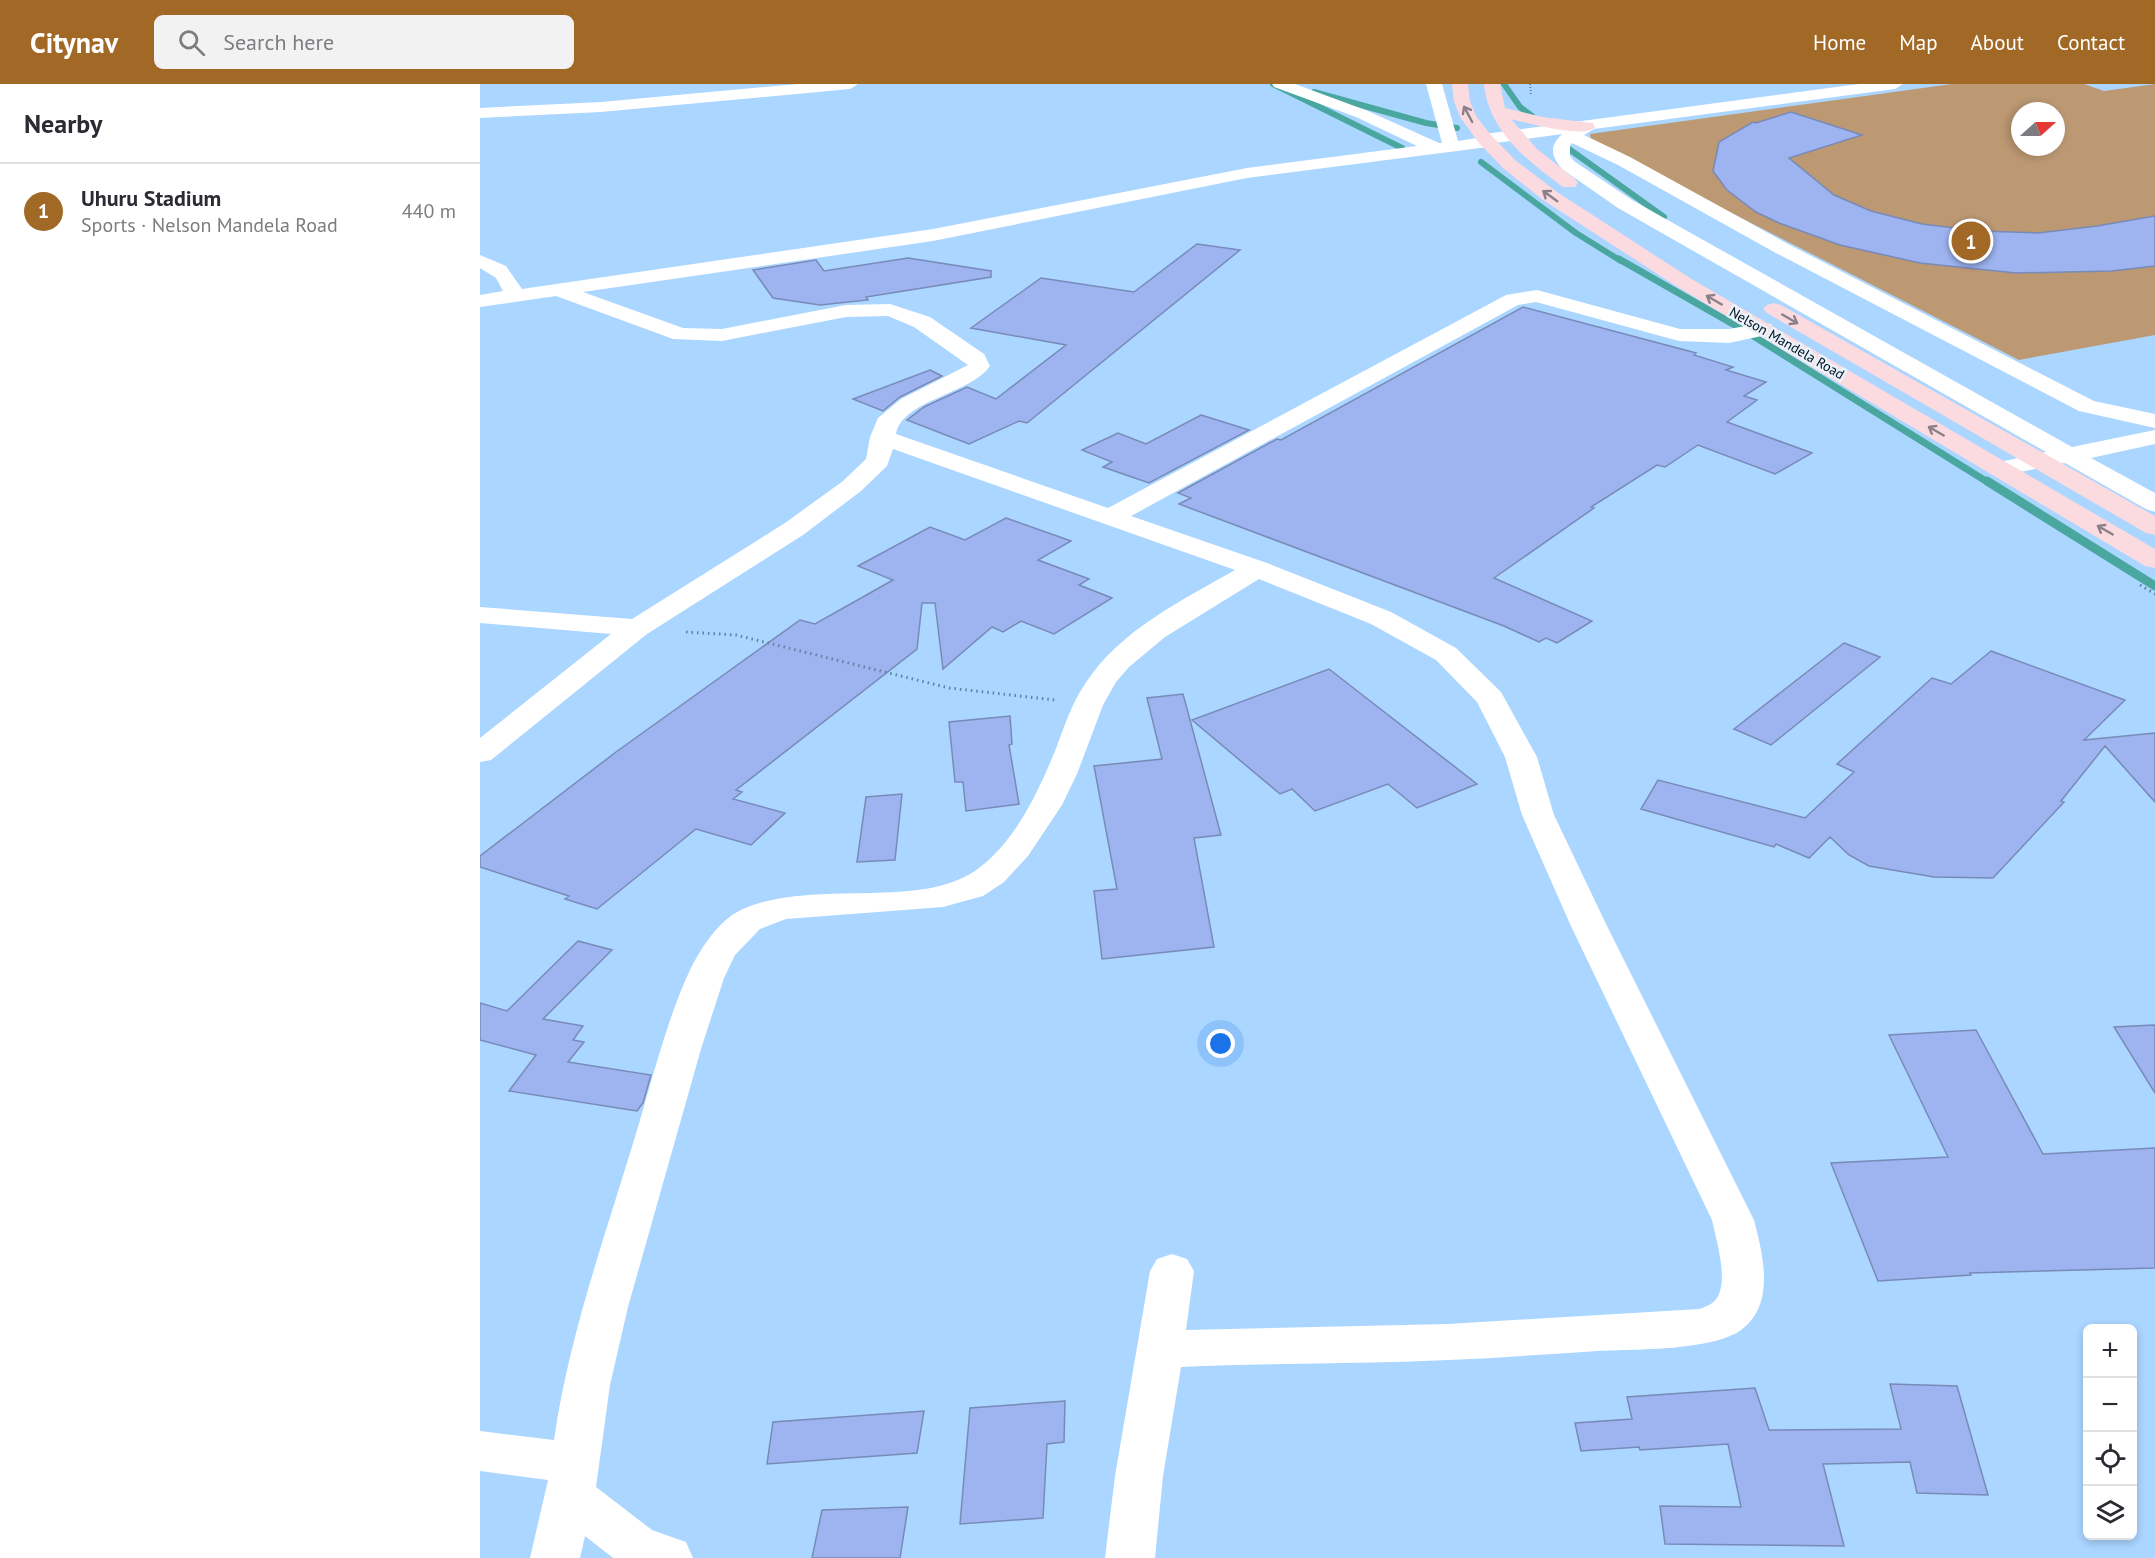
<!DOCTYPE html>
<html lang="en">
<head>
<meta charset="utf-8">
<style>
  :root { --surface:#fff; --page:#f2f2f3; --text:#2b2b33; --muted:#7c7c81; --line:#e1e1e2; --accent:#a16925 }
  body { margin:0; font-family:"PT Sans",sans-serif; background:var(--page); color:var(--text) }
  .controls { position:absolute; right:18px; bottom:18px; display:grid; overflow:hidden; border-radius:9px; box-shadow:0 3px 9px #0003 }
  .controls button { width:54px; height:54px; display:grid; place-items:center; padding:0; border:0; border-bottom:2px solid var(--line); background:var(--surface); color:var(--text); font:30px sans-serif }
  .compass { position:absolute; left:1531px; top:18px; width:54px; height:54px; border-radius:50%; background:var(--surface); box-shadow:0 3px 9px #0003; rotate:69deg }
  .you { position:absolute; left:741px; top:960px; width:21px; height:21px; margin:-15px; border:4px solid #fff; border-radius:50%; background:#1a73e8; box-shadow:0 0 0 9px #1a73e833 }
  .badge { display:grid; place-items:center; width:39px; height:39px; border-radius:50%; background:var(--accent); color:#fff; font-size:20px; font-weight:700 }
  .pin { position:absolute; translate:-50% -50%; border:3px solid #fff; box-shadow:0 2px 6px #0006 }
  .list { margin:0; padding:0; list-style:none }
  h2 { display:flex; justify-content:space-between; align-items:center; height:78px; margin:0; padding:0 24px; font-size:26px }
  h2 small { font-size:20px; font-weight:400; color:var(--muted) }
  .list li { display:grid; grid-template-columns:39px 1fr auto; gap:18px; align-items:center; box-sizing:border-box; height:96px; padding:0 24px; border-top:2px solid var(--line) }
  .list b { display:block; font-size:22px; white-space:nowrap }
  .list p { margin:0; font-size:20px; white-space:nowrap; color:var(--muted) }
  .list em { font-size:20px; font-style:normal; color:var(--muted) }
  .icon { flex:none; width:33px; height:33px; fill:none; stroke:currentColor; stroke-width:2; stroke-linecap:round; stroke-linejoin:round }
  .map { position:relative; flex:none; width:1675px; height:1474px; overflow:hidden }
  header { display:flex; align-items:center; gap:36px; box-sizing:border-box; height:84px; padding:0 30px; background:var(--accent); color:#fff }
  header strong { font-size:28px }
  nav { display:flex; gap:33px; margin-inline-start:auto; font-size:21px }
  .search { width:420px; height:54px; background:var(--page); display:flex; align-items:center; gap:15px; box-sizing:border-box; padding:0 21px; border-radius:9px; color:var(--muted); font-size:22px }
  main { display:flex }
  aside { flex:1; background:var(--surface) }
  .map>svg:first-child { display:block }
</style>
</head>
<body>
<header>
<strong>Citynav</strong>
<div class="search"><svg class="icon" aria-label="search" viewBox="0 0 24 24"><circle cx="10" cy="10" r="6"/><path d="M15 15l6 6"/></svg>Search here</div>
<nav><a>Home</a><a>Map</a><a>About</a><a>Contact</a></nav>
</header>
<main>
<aside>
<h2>Nearby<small></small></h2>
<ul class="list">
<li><span class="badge">1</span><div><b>Uhuru Stadium</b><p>Sports · Nelson Mandela Road</p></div><em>440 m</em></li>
</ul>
</aside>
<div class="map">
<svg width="1675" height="1474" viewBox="0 0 1675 1474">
  <rect width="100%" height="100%" fill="#abd6ff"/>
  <path fill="#bc9873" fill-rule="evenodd" d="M 1472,0 L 1604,0 L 1624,7 L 1675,0 L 1675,251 L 1539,276 L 1111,57 L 1110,50 ZM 1540,27 L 1576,27 L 1576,63 L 1540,63 Z"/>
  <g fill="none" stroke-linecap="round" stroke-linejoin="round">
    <path stroke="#49a79f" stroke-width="6" d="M 793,0 L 922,64
      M 1024,0 L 1040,23 L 1052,32
      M 834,8 L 946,39 L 977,44
      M 1089,65 L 1184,133 L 1169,135
      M 1001,78 L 1096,149 L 1141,177"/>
    <path stroke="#49a79f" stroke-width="7" d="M 1139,175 L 1267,248 L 1509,399"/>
    <path stroke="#49a79f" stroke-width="9" d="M 1507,397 L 1675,502"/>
  </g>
  <path fill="#9db4f0" stroke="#788ab8" stroke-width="1.5" d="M 1311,28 L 1382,51 L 1309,74 L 1354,111 L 1391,127 L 1442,140 L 1500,147 L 1558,149 L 1617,142 L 1675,132 L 1675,182 L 1631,187 L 1536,189 L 1440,179 L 1360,161 L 1299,139 L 1276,128 L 1247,106 L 1233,87 L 1239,58 L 1273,38 L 1276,39 Z
    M 717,160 L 760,166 L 547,339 L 539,337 L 489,360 L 427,336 L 444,323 L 487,303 L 516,315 L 586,261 L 491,244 L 561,194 L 654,208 Z
    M 428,174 L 511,187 L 511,193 L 386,213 L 388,216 L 340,221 L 293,214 L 273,186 L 336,176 L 344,187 Z
    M 1043,223 L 1216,269 L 1214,271 L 1253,283 L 1246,286 L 1286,298 L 1264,312 L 1277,316 L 1247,338 L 1332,369 L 1295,390 L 1218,361 L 1185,383 L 1177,381 L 1111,423 L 1114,424 L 1014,494 L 1112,537 L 1077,559 L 1066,554 L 1059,558 L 1024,542 L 699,420 L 711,414 L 698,409 L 797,355 L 801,356 Z
    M 450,286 L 462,292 L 420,313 L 403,327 L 373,315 Z
    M 721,331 L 769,346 L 669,399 L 623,383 L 632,378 L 602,366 L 638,349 L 666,360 Z
    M 526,434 L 591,457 L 558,476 L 609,495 L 599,501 L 632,514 L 574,550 L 541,537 L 523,548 L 512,543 L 463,585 L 455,519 L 442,519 L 437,565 L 256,706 L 262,708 L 253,715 L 305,729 L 271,761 L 216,745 L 117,825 L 85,815 L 89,812 L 0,783 L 0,772 L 136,668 L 320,536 L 335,540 L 413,496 L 378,482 L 450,443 L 485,456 Z
    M 1364,559 L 1400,573 L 1291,661 L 1254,645 Z
    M 1511,567 L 1645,616 L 1604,656 L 1675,649 L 1675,718 L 1625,662 L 1581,717 L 1584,718 L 1513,794 L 1454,793 L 1389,782 L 1369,771 L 1350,753 L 1329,774 L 1296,760 L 1294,763 L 1161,725 L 1178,696 L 1325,734 L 1374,688 L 1357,680 L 1452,594 L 1471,600 Z
    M 849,585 L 997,700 L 937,724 L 908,700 L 835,727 L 812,705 L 800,710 L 712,636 Z
    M 703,610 L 741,751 L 714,754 L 734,863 L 622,875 L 614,807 L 637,805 L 614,682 L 682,675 L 667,614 Z
    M 530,632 L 532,660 L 529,661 L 539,720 L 486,727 L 483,698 L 475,698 L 469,638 Z
    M 422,710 L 415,776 L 377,778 L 386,713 Z
    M 98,857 L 132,866 L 63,935 L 103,942 L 93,956 L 104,958 L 88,978 L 171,991 L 163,1019 L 157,1027 L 29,1007 L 56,971 L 0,956 L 0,919 L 27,927 Z
    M 1675,941 L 1675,1009 L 1634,943 Z
    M 1496,946 L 1563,1070 L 1675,1064 L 1675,1184 L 1490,1189 L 1491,1191 L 1398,1197 L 1351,1079 L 1468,1073 L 1409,951 Z
    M 1410,1300 L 1477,1302 L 1508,1411 L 1437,1409 L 1430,1378 L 1343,1380 L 1364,1462 L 1185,1460 L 1180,1422 L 1261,1423 L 1248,1360 L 1160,1366 L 1159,1363 L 1101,1367 L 1095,1339 L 1152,1335 L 1147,1313 L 1275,1304 L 1289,1346 L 1421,1345 Z
    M 585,1317 L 584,1358 L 567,1360 L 563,1434 L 480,1440 L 490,1324 Z
    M 444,1327 L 437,1369 L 287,1380 L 293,1338 Z
    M 428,1423 L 420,1474 L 332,1474 L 342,1426 Z"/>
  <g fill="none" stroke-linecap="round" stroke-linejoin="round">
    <path stroke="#62819e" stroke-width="2" stroke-dasharray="1 2" stroke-linecap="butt" d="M 1050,0 L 1051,11"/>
    <path stroke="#62819e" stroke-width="3" stroke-dasharray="1.5 4" stroke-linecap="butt" d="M 1660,501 L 1675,510
      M 206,548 L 256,551 L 469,604 L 575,616"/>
    <path fill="#fff" fill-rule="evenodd" d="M 318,0 L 378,0 L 370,5 L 121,28 L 0,34 L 0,24 L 121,18 Z
      M 792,0 L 815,0 L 888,27 L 959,59 L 962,59 L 946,0 L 962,0 L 978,57 L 997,54 L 1005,50 L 1379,0 L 1423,0 L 1415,5 L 1114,45 L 1104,51 L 1150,73 L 1308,160 L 1614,317 L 1675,330 L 1675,344 L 1599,327 L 1294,168 L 1138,81 L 1092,59 L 1090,62 L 1090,72 L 1094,77 L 1152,116 L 1592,363 L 1675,346 L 1675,360 L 1611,374 L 1675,409 L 1675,428 L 1666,425 L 1585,379 L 1520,392 L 1511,390 L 1508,385 L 1511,380 L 1566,368 L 1138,124 L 1082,85 C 1071,71 1069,63 1082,50 L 1016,59 L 1008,63 L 767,94 L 453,157 L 103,208 L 203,244 L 242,245 L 366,221 L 410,220 L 450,233 L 504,270 L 510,282 C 491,310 422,316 416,350 L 628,424 L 1026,211 L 1057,206 L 1200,245 L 1249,245 L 1283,239 L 1291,240 L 1294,245 L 1291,250 L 1249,259 L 1199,257 L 1056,218 L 1038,221 L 651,432 L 787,479 L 911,528 L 976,564 L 1021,608 L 1057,673 L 1074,731 L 1126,840 L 1274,1136 C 1283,1171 1296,1220 1261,1246 C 1232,1267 1155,1265 1118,1267 C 1069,1270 1019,1274 969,1276 C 880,1280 790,1279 701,1283 L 683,1392 L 675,1474 L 625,1474 L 635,1392 L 670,1187 L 677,1175 L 692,1170 L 707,1175 L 714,1187 L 706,1246 L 968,1240 L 1219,1225 C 1226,1223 1235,1219 1238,1212 C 1248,1194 1236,1155 1232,1136 L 1090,840 L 1042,731 L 1025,673 L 997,618 L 956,576 L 891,540 L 779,495 L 685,553 L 649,583 L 636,598 L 623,621 L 597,690 L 582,721 L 548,772 L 524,798 L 503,812 L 463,823 L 306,835 L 280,845 L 255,871 L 244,894 L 221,965 L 148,1223 L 130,1301 L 116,1403 L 172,1446 L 206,1458 L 213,1474 L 133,1474 L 105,1452 L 100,1474 L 50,1474 L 68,1396 L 0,1387 L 0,1347 L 74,1356 C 88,1257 122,1161 151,1066 C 169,1009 185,939 210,886 C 221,864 238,837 261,826 C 332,793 442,828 499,784 C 536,756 558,708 575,667 C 584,644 591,620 605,600 C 640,546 701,517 755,486 L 413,365 L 407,382 L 381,407 L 323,451 L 167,550 L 11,676 L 0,678 L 0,654 L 131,550 L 0,539 L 0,523 L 152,535 L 305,439 L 363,397 L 386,375 L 390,353 L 398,334 L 421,315 L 488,281 L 434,243 L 408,232 L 366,233 L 242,257 L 193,255 L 76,212 L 0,223 L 0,211 L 23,207 L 16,194 L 0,184 L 0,171 L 26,182 L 42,205 L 453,145 L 767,84 L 937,62 L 876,33 L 794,3 Z"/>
    <path fill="#fbdae0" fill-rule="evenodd" d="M 972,0 L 988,0 L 990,17 L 996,32 L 1011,51 L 1035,76 L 1077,108 L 1210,194 L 1675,465 L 1675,484 L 1665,482 L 1196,202 L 1063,116 L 1023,84 L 999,59 L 980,33 L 974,17 Z
      M 1004,0 L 1020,0 L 1025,24 L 1062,33 L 1113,39 L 1115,43 C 1106,55 1046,39 1031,35 L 1057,65 L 1095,95 L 1098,99 L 1095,103 L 1083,103 C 1047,77 1008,46 1004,0 Z
      M 1294,219 L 1301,221 L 1675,432 L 1675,451 L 1666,449 L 1287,229 L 1283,225 L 1287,221 Z"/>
  </g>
  <defs><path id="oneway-shaft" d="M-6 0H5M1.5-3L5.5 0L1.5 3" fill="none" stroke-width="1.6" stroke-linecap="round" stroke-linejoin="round" transform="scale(1.5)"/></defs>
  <g stroke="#8b8089">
    <use href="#oneway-shaft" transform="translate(988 30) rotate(-118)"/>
    <use href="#oneway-shaft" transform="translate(1070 112) rotate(-144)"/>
    <use href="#oneway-shaft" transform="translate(1234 216) rotate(-150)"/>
    <use href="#oneway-shaft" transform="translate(1310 235) rotate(30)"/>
    <use href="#oneway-shaft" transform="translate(1456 347) rotate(-150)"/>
    <use href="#oneway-shaft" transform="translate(1625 446) rotate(-150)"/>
  </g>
  <g text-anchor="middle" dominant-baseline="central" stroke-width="5" stroke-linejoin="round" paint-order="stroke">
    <g font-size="14" fill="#03111f" stroke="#eaf3fb">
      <text transform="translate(1307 259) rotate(30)">Nelson Mandela Road</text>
    </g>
  </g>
</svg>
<div class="controls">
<button>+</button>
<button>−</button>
<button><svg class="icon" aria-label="locate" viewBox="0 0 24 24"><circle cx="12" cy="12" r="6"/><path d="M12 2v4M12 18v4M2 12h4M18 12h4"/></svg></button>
<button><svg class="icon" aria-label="layers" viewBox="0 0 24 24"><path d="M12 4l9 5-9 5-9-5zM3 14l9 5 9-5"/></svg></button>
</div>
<svg class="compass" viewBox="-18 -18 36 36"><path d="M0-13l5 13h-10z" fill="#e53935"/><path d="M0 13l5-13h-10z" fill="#7c7c81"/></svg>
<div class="you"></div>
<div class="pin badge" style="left:1491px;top:157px">1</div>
</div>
</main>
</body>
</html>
